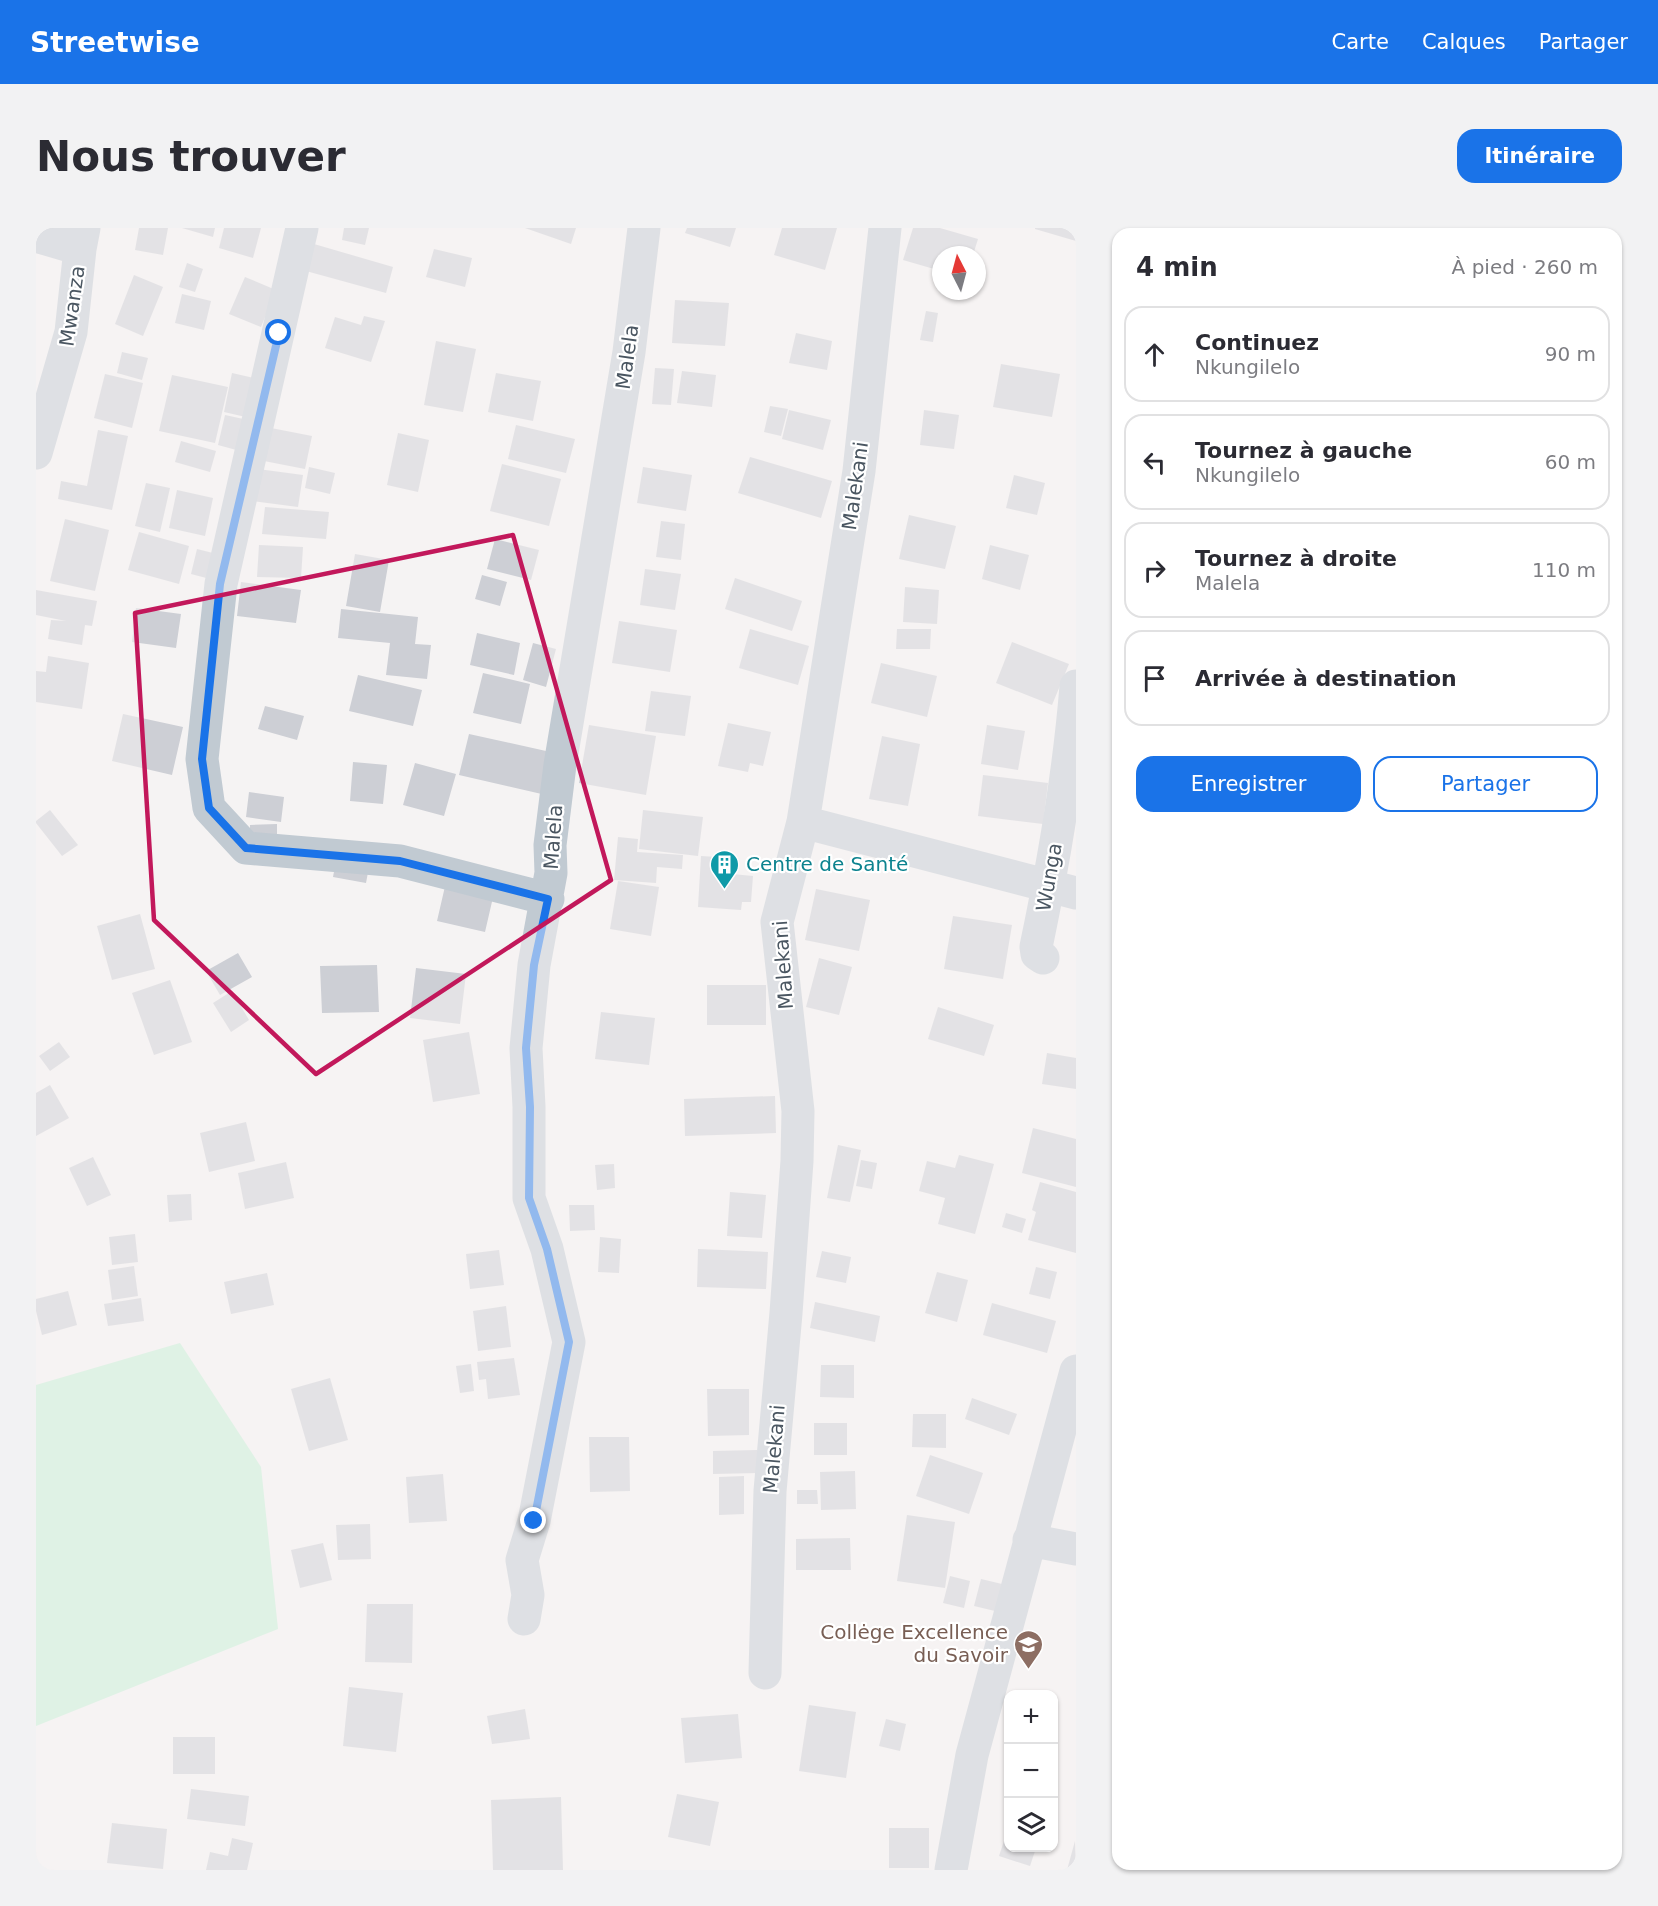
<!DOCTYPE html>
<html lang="fr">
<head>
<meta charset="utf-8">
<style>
  :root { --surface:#fff; --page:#f2f2f3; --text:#2b2b33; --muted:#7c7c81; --line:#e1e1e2; --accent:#1a73e8 }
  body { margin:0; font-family:"DejaVu Sans",sans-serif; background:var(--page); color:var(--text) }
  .controls { position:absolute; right:18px; bottom:18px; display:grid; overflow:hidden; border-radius:12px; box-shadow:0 2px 4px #0004 }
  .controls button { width:54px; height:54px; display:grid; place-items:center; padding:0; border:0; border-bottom:2px solid var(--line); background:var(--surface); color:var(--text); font:30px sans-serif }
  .compass { position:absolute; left:896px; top:18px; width:54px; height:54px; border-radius:50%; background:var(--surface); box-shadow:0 2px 4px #0004; rotate:354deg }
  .stop { position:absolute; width:18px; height:18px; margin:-14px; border:4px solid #1a73e8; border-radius:50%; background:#fff }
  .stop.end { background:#1a73e8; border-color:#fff; box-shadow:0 2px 6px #0008 }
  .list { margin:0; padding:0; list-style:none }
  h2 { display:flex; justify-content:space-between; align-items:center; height:78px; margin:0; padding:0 24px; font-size:26px }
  h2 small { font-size:20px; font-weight:400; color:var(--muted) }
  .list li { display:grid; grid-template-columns:39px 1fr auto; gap:18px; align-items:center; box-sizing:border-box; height:96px; margin:0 12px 12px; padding:0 12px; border:2px solid var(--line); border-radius:18px }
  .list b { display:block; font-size:22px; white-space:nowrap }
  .list p { margin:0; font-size:20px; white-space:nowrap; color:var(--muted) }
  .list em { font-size:20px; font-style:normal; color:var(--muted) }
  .actions { display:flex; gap:12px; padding:18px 24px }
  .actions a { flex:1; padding:14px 0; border:2px solid var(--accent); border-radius:18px; text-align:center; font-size:21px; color:var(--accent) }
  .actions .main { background:var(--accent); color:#fff }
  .icon { flex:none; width:33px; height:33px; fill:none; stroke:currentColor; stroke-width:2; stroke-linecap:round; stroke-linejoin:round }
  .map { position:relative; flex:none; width:1040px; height:1642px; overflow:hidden; border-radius:18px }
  header { display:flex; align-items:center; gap:36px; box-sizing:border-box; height:84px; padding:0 30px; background:var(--accent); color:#fff }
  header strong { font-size:28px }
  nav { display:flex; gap:33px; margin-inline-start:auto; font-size:21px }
  .intro { display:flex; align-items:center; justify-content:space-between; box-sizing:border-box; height:144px; padding:0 36px }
  h1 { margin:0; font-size:42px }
  .button { padding:15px 27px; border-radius:18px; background:var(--accent); color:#fff; font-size:21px; font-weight:700 }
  main { display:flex; gap:36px; padding:0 36px }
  aside { flex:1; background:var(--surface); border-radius:18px; box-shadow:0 2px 4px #0004 }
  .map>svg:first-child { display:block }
</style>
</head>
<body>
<header>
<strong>Streetwise</strong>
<nav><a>Carte</a><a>Calques</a><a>Partager</a></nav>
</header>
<div class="intro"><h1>Nous trouver</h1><a class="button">Itinéraire</a></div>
<main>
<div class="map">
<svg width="1040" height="1642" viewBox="0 0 1040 1642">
  <rect width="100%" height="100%" fill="#f5f3f3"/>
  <path fill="#c3f1d5" d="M 144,1115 L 225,1239 L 242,1401 L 0,1498 L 0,1157 Z"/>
  <path fill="#cdcfd5" d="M 103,0 L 132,0 L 127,27 L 99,22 Z
    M 146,0 L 179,0 L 177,9 Z
    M 188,0 L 225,0 L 217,30 L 183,20 Z
    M 308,0 L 333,0 L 329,17 L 306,12 Z
    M 489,0 L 540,0 L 535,16 Z
    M 651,0 L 700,0 L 694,19 L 649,5 Z
    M 746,0 L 801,0 L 789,42 L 738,27 Z
    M 877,0 L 904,0 L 942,11 L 937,27 L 905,27 L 905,43 L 867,32 Z
    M 1040,0 L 1040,13 L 999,1 L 999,0 Z
    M 278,16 L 357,39 L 350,65 L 270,43 Z
    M 398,21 L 436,30 L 429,59 L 390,49 Z
    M 151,35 L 167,41 L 159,64 L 143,59 Z
    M 98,47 L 127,59 L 107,108 L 79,96 Z
    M 209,49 L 240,62 L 225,99 L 193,86 Z
    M 146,66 L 175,73 L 168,102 L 139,95 Z
    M 639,72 L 693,75 L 689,118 L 636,115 Z
    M 890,83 L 902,85 L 897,114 L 884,112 Z
    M 328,88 L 349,93 L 335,134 L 289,120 L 299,89 L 325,97 Z
    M 760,105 L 796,113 L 791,142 L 753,135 Z
    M 400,113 L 440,121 L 427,184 L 388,177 Z
    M 86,124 L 112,130 L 106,152 L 81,145 Z
    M 965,136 L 1024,146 L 1016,189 L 957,179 Z
    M 619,140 L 638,141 L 635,177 L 616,176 Z
    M 646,143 L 680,147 L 676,179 L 641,175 Z
    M 196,145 L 222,151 L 214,190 L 188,184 Z
    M 460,145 L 505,153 L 497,193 L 452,184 Z
    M 69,146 L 107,155 L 96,200 L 58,190 Z
    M 136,147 L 192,159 L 179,215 L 123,203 Z
    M 734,178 L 752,181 L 745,208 L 728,204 Z
    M 753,182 L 795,192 L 787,222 L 746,211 Z
    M 888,182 L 923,187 L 918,221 L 884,217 Z
    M 189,187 L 212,192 L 204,223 L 182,217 Z
    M 480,197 L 539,211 L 530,245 L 472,231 Z
    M 235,200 L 276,208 L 269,241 L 228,233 Z
    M 62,202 L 92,208 L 76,282 L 22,271 L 25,253 L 51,258 Z
    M 362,205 L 393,212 L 382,264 L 351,257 Z
    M 145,213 L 180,223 L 174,244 L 139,234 Z
    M 714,229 L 796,253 L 785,290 L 702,265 Z
    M 466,236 L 525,251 L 513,298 L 454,283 Z
    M 273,239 L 299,245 L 294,266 L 269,260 Z
    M 607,239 L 656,247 L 650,283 L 601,275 Z
    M 222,241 L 267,247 L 262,279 L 217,273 Z
    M 978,247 L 1009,255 L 1001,287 L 970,280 Z
    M 110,255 L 134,260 L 124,304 L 99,298 Z
    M 141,262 L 177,270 L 169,308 L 133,300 Z
    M 229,279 L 293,284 L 290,311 L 226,306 Z
    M 873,287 L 920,298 L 909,341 L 863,331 Z
    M 29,291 L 73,302 L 59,363 L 14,353 Z
    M 625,293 L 649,296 L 645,332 L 620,329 Z
    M 103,304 L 153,318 L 143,356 L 92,342 Z
    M 459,311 L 503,322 L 495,352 L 451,341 Z
    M 223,317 L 267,319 L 265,350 L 221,349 Z
    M 954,317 L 993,327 L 984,362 L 946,351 Z
    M 161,321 L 185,327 L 178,352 L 155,346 Z
    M 319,326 L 353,332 L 344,384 L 310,378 Z
    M 609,341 L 645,346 L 639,382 L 604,377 Z
    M 446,347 L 471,354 L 464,378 L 439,371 Z
    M 699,350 L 766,373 L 756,403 L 689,381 Z
    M 205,354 L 265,362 L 260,395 L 201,388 Z
    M 869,359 L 903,362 L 901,396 L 867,394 Z
    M 0,362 L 61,373 L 56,398 L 49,397 L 46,417 L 12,411 L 15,392 L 30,393 L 0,387 Z
    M 100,380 L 145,386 L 140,420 L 96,414 Z
    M 305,381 L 382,389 L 379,416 L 395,417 L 391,451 L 350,447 L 354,415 L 302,410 Z
    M 583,393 L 641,402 L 634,444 L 576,435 Z
    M 714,401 L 773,418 L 762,457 L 703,440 Z
    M 861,401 L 895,401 L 894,421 L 860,421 Z
    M 441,405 L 484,415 L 478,447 L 434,437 Z
    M 976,414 L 1033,436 L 1016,477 L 960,455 Z
    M 497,415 L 520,421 L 510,459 L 487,452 Z
    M 12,428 L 53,435 L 46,481 L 0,474 L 0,443 L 10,444 Z
    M 845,435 L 901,448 L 891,489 L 835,475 Z
    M 447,445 L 494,456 L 485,496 L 437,485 Z
    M 322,447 L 386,462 L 377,498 L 313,483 Z
    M 615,463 L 655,468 L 649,508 L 609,503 Z
    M 229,478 L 268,488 L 261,512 L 222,501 Z
    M 87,486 L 147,499 L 136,547 L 76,533 Z
    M 692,495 L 735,504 L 727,538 L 714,535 L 712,544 L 682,538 Z
    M 553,497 L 620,508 L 610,567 L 543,555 Z
    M 951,497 L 989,503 L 982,542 L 945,536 Z
    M 433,506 L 519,525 L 510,567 L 423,547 Z
    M 846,508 L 884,516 L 872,578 L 833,571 Z
    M 317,534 L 351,537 L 347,576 L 314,573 Z
    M 379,535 L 420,546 L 408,588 L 367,577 Z
    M 947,547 L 1012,555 L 1007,596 L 942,588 Z
    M 213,564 L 248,569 L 245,594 L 210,589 Z
    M 14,582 L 42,617 L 26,628 L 0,595 L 0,593 Z
    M 607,582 L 667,589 L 662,628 L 603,621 Z
    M 241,596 L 241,613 L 214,614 L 214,597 Z
    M 582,609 L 602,611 L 601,624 L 647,627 L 646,641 L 621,639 L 620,655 L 578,652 Z
    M 665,628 L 697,630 L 696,646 L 717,648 L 715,674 L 706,674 L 705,682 L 662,679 Z
    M 300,633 L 333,639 L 330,655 L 297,649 Z
    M 582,653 L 623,659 L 615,708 L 574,701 Z
    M 410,654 L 458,665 L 449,704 L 401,693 Z
    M 780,661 L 834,672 L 823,723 L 769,712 Z
    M 104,686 L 119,741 L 76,752 L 61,698 Z
    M 917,688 L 976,697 L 967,751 L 908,741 Z
    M 202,725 L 216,749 L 184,767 L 170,743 Z
    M 783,730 L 816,739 L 803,787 L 770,779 Z
    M 341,737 L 343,784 L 286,785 L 284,738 Z
    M 380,740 L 430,746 L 424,796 L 374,790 Z
    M 134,752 L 156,814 L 118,827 L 96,765 Z
    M 671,757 L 730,757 L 730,797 L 671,797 Z
    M 196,763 L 213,792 L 195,804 L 177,775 Z
    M 902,779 L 958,797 L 948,828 L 892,811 Z
    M 565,784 L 619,790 L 613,837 L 559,831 Z
    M 433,804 L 444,866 L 397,874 L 387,812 Z
    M 23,814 L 34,829 L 14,843 L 3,828 Z
    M 1011,825 L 1040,830 L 1040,861 L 1006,856 Z
    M 14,857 L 33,890 L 0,908 L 0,865 Z
    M 739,868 L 740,905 L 649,908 L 648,871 Z
    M 210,894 L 219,933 L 173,944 L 164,905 Z
    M 997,900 L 1040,911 L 1040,959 L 986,945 Z
    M 802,917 L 825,922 L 814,974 L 791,970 Z
    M 923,927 L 958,936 L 939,1006 L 902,996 L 909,970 L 883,963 L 891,933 L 919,940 Z
    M 57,929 L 75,967 L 51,978 L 33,940 Z
    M 825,932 L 841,935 L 836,961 L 820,958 Z
    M 250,934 L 258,970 L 209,981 L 202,945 Z
    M 578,936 L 579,960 L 561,962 L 559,937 Z
    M 1004,954 L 1040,964 L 1040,1025 L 992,1012 L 1000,984 L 996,982 Z
    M 694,964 L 730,967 L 726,1010 L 691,1008 Z
    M 155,966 L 156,992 L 133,994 L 131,967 Z
    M 533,977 L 558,977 L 559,1002 L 534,1003 Z
    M 970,985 L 990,991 L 986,1005 L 966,999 Z
    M 99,1006 L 102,1034 L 76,1037 L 73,1009 Z
    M 564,1009 L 585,1011 L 583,1045 L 562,1044 Z
    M 662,1021 L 732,1024 L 730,1061 L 661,1059 Z
    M 463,1022 L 468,1057 L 434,1061 L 430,1026 Z
    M 786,1023 L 815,1029 L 810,1055 L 780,1049 Z
    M 98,1038 L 102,1068 L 76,1072 L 72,1042 Z
    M 1000,1039 L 1021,1044 L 1014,1071 L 993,1066 Z
    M 901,1044 L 932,1052 L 921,1094 L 889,1085 Z
    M 231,1045 L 238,1077 L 195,1086 L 188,1054 Z
    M 32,1063 L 41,1097 L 6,1107 L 0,1083 L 0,1071 Z
    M 105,1070 L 108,1093 L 72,1098 L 68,1076 Z
    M 779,1074 L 844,1088 L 839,1114 L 774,1100 Z
    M 956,1075 L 1020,1093 L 1011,1125 L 947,1107 Z
    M 470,1078 L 475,1119 L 442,1123 L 437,1083 Z
    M 478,1130 L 484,1167 L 452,1171 L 450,1151 L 443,1152 L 441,1134 Z
    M 435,1136 L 438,1163 L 424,1165 L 420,1138 Z
    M 785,1137 L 818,1137 L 818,1170 L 784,1169 Z
    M 294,1150 L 312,1212 L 273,1223 L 255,1161 Z
    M 671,1161 L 713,1161 L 713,1207 L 672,1208 Z
    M 936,1170 L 981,1186 L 973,1207 L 929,1191 Z
    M 877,1186 L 910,1186 L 910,1220 L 876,1219 Z
    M 778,1195 L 811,1195 L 811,1227 L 778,1227 Z
    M 553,1209 L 593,1209 L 594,1263 L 554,1264 Z
    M 721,1222 L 722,1245 L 677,1246 L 677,1223 Z
    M 894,1227 L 947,1245 L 933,1286 L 880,1268 Z
    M 819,1243 L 820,1281 L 785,1282 L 784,1244 Z
    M 407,1246 L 411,1293 L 373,1295 L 370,1249 Z
    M 708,1248 L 708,1286 L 683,1287 L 683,1249 Z
    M 761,1262 L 781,1262 L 782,1276 L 761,1276 Z
    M 871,1287 L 919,1294 L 909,1360 L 861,1353 Z
    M 334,1296 L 335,1331 L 302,1332 L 300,1297 Z
    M 814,1310 L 815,1342 L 760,1342 L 760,1311 Z
    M 287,1315 L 296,1352 L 264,1360 L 255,1322 Z
    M 914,1348 L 934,1353 L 928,1380 L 907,1375 Z
    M 945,1351 L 966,1356 L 959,1383 L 938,1378 Z
    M 331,1376 L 377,1376 L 376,1435 L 329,1434 Z
    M 313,1459 L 367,1465 L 360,1524 L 307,1518 Z
    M 773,1477 L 820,1484 L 810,1550 L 763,1543 Z
    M 489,1481 L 494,1511 L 456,1516 L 451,1488 Z
    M 702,1486 L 706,1530 L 649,1535 L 645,1490 Z
    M 850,1491 L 870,1496 L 864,1523 L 843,1518 Z
    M 137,1509 L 179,1509 L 179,1546 L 137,1546 Z
    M 155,1561 L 213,1568 L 209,1598 L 151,1591 Z
    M 641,1566 L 683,1574 L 674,1618 L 632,1609 Z
    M 525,1569 L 527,1642 L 457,1642 L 455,1572 Z
    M 76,1595 L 131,1601 L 127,1641 L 71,1635 Z
    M 853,1600 L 893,1600 L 893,1640 L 853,1640 Z
    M 972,1601 L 972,1620 L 1000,1620 L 994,1638 L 963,1628 Z
    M 196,1610 L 217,1615 L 211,1642 L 170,1642 L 174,1624 L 192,1628 Z
    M 1039,1613 L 1040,1642 L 1031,1642 Z"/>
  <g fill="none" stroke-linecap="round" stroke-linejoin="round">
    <path stroke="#c1cad2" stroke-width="33" d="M 266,0 L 185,356 L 166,531 L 173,580 L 210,620 L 364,633 L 512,671
      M 0,8 L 44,21
      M 0,225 L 35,104 L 44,21 L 48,0
      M 767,594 L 1040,665
      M 1007,730 L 1001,726 L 1000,719 C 1018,633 1033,546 1040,458
      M 993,1312 L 1040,1321
      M 488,1391 L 492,1367 L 486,1332 L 498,1293 L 533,1114 L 511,1021 L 493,970 L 493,879 L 490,820 L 498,737 L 515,645 L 514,617 L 524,537 L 593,124 L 608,0
      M 729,1445 L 734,1263 L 750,1085 L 761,933 L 762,883 L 741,694 L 767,594 L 823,243 L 849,0
      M 915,1642 L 936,1527 L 1040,1143"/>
  </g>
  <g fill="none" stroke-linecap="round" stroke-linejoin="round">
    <path stroke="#1a73e8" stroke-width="8" d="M 243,105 L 184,356 L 166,531 L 173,580 L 210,620 L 364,633 L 512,671 L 498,737 L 490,820 L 494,879 L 493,970 L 511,1021 L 533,1114 L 498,1293"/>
  </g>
  <path d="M0 0H1040V1642H0ZM 477,307 L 575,652 L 280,846 L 118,692 L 99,385 Z" fill="#f5f3f3" fill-opacity=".55" fill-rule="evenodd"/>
  <path fill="none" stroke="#c2185b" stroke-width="4.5" stroke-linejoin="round" d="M 477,307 L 575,652 L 280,846 L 118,692 L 99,385 Z"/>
  <defs>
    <symbol id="building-pin" viewBox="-11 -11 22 30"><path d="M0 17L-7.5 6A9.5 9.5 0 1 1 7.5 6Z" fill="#0f9aa8" stroke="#fff"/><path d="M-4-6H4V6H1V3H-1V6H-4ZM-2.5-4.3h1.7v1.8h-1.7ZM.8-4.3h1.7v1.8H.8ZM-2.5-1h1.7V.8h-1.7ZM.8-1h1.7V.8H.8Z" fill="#fff"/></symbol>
    <symbol id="school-pin" viewBox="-11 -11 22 30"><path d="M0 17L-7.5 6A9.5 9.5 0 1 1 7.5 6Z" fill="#8d6e63" stroke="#fff"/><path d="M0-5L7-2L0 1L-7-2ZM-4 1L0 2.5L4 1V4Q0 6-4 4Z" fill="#fff"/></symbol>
  </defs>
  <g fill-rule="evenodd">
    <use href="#building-pin" x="672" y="620" width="33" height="45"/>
    <use href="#school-pin" x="976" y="1400" width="33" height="45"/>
  </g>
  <g text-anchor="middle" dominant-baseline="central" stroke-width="4.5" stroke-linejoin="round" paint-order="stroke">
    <g font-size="20" fill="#4a5661" stroke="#fff">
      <text transform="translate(36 78) rotate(-82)">Mwanza</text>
      <text transform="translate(591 129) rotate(-82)">Malela</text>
      <text transform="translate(819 258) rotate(-82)">Malekani</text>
      <text transform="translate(517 609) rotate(-86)">Malela</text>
      <text transform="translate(1013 649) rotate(-80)">Wunga</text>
      <text transform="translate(747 737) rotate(-94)">Malekani</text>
      <text transform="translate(738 1221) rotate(-85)">Malekani</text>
    </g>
    <g font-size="20" fill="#0d838f" stroke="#fff" text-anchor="start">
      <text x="710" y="636">Centre de Santé</text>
    </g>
    <g font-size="20" fill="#785e54" stroke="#fff" text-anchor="end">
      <text x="972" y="1404">Collėge Excellence<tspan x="972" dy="23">du Savoir</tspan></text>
    </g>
  </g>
</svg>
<div class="controls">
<button>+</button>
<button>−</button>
<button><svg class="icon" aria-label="layers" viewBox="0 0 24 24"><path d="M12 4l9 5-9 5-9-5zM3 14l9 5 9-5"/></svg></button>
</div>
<svg class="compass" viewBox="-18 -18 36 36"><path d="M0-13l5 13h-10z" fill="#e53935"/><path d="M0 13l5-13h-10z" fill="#7c7c81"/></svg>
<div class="stop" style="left:243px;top:105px"></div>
<div class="stop end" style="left:498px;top:1293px"></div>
</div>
<aside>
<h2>4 min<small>À pied · 260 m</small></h2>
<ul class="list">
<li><svg class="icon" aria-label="ahead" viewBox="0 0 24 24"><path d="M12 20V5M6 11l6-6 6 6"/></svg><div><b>Continuez</b><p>Nkungilelo</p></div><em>90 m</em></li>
<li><svg class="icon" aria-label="left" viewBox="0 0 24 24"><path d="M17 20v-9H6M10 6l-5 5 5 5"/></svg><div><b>Tournez à gauche</b><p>Nkungilelo</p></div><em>60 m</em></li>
<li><svg class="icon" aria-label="right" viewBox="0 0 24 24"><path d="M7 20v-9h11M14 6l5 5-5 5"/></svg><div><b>Tournez à droite</b><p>Malela</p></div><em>110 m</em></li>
<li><svg class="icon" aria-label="arrive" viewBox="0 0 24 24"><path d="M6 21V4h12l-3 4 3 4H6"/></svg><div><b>Arrivée à destination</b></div></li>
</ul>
<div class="actions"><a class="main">Enregistrer</a><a>Partager</a></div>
</aside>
</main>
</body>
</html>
